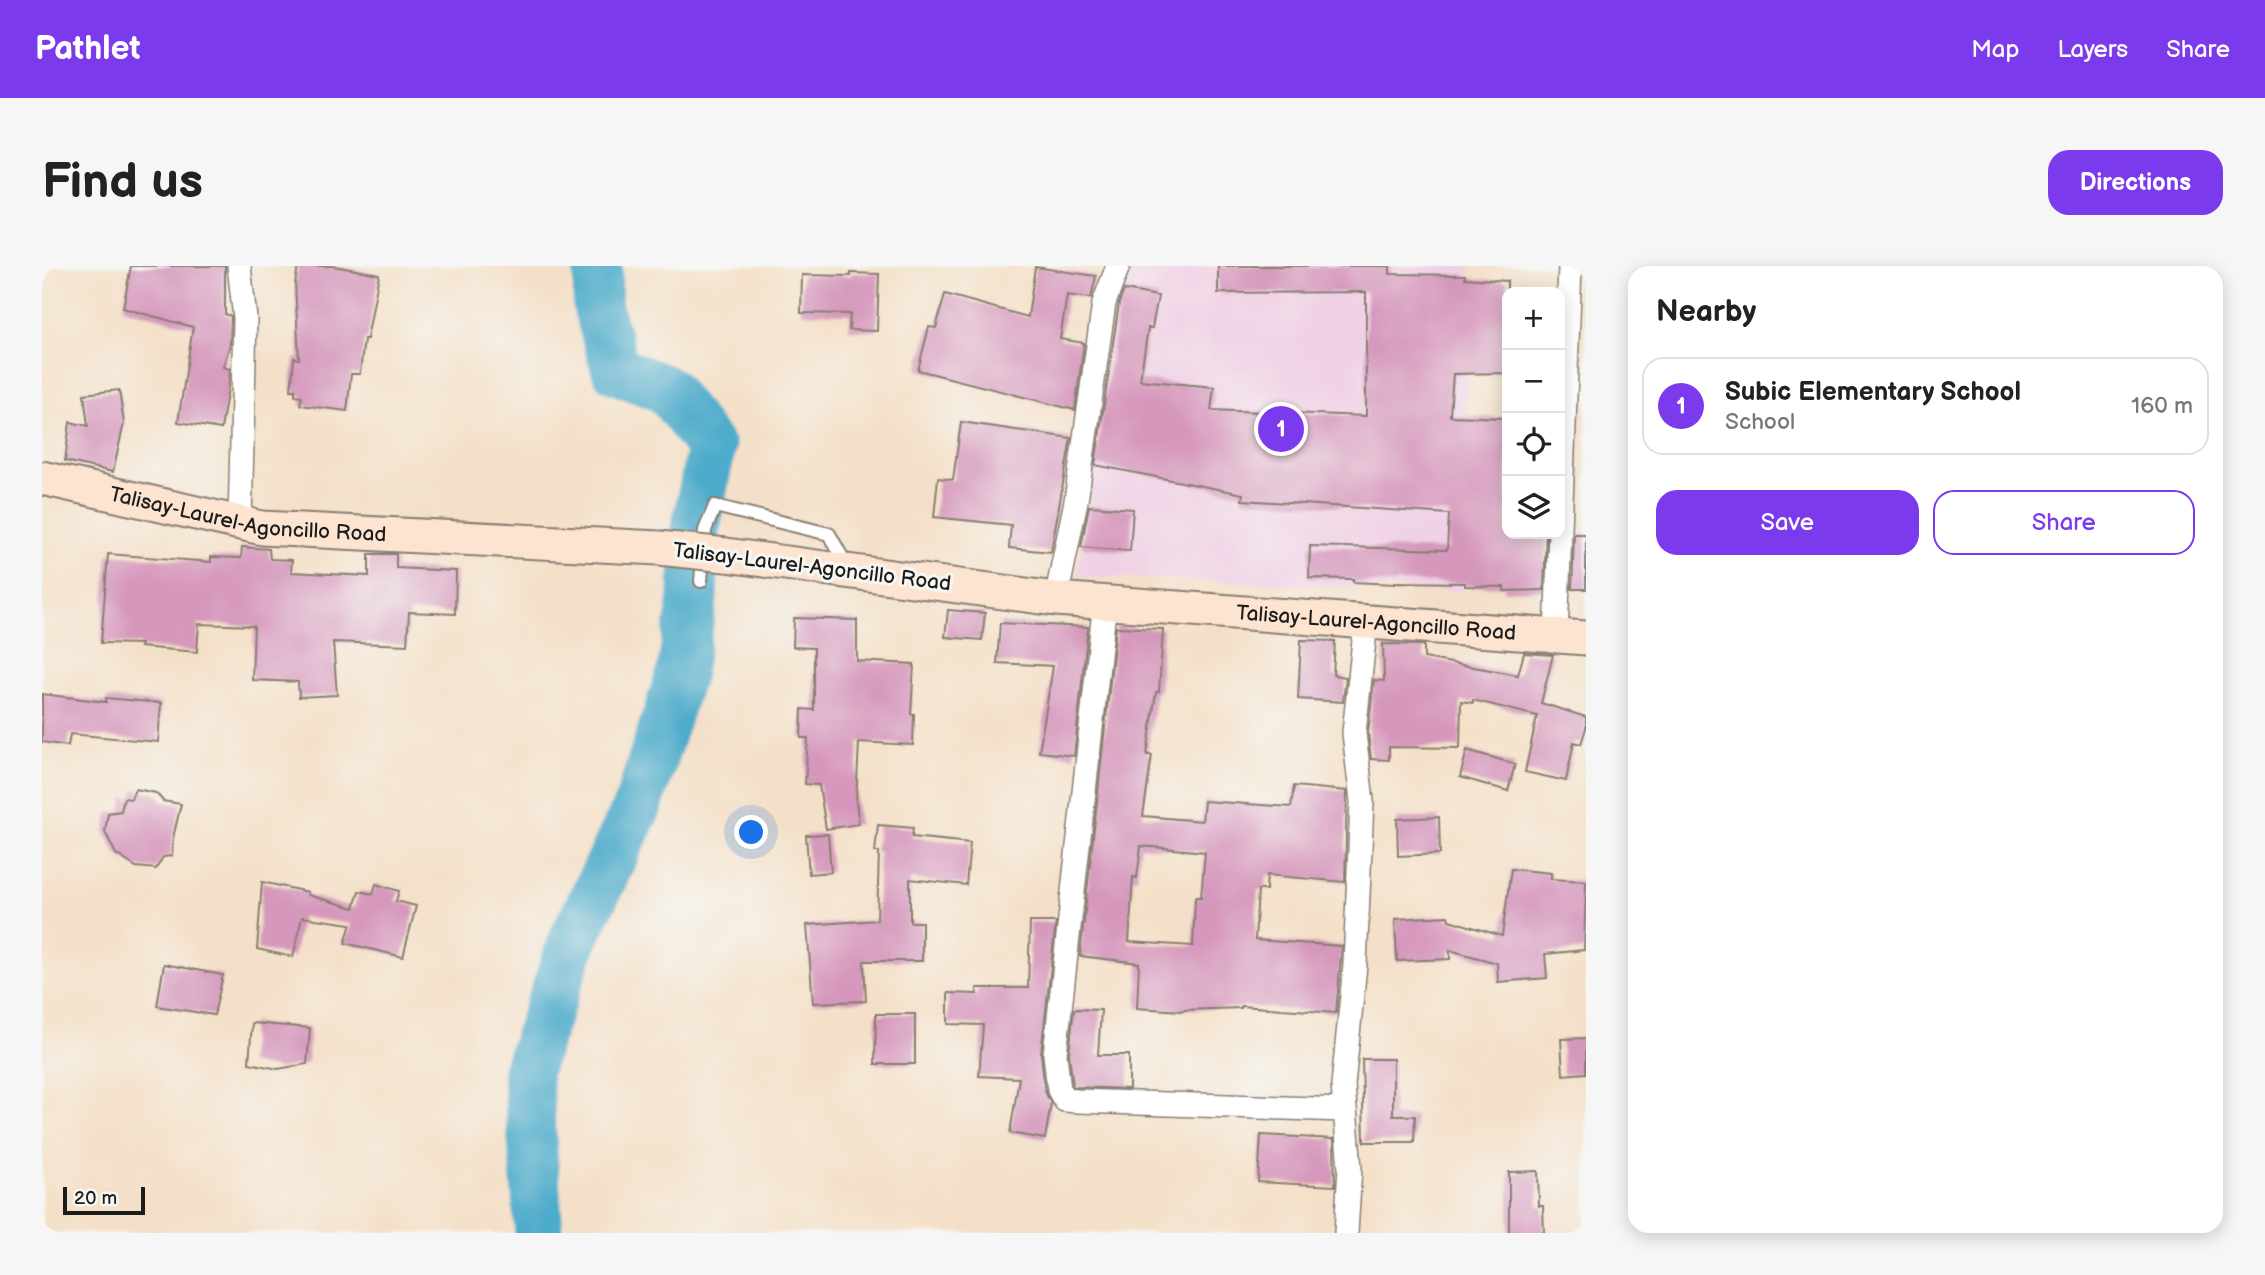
<!DOCTYPE html>
<html lang="en">
<head>
<meta charset="utf-8">
<style>
  :root { --surface:#fff; --page:#f6f6f6; --text:#222; --muted:#767676; --line:#e0e0e0; --accent:#7c3aed }
  body { margin:0; font-family:"Balsamiq Sans",sans-serif; background:var(--page); color:var(--text) }
  .controls { position:absolute; right:21px; top:21px; display:grid; overflow:hidden; border-radius:14px; box-shadow:0 4px 18px #0003 }
  .controls button { width:63px; height:63px; display:grid; place-items:center; padding:0; border:0; border-bottom:2px solid var(--line); background:var(--surface); color:var(--text); font:35px sans-serif }
  .scale { position:absolute; left:21px; bottom:18px; width:82px; box-sizing:border-box; padding-left:7px; border:4px solid #1c1c1c; border-top:0; font-size:19px; line-height:24px; white-space:nowrap; color:#1c1c1c; -webkit-text-stroke:5px #f6f6f2; paint-order:stroke }
  .you { position:absolute; left:710px; top:567px; width:24px; height:24px; margin:-18px; border:5px solid #fff; border-radius:50%; background:#1a73e8; box-shadow:0 0 0 10px #1a73e833 }
  .badge { display:grid; place-items:center; width:46px; height:46px; border-radius:50%; background:var(--accent); color:#fff; font-size:23px; font-weight:700 }
  .pin { position:absolute; translate:-50% -50%; border:4px solid #fff; box-shadow:0 2px 7px #0006 }
  .list { margin:0; padding:0; list-style:none }
  h2 { display:flex; justify-content:space-between; align-items:center; height:91px; margin:0; padding:0 28px; font-size:30px }
  h2 small { font-size:23px; font-weight:400; color:var(--muted) }
  .list li { display:grid; grid-template-columns:46px 1fr auto; gap:21px; align-items:center; box-sizing:border-box; height:98px; margin:0 14px 14px; padding:0 14px; border:2px solid var(--line); border-radius:21px }
  .list b { display:block; font-size:26px; white-space:nowrap }
  .list p { margin:0; font-size:23px; white-space:nowrap; color:var(--muted) }
  .list em { font-size:23px; font-style:normal; color:var(--muted) }
  .actions { display:flex; gap:14px; padding:21px 28px }
  .actions a { flex:1; padding:16px 0; border:2px solid var(--accent); border-radius:21px; text-align:center; font-size:24px; color:var(--accent) }
  .actions .main { background:var(--accent); color:#fff }
  .icon { flex:none; width:38px; height:38px; fill:none; stroke:currentColor; stroke-width:2; stroke-linecap:round; stroke-linejoin:round }
  .map { position:relative; flex:none; width:1544px; height:967px; overflow:hidden; border-radius:21px }
  header { display:flex; align-items:center; gap:42px; box-sizing:border-box; height:98px; padding:0 35px; background:var(--accent); color:#fff }
  header strong { font-size:33px }
  nav { display:flex; gap:38px; margin-inline-start:auto; font-size:24px }
  .intro { display:flex; align-items:center; justify-content:space-between; box-sizing:border-box; height:168px; padding:0 42px }
  h1 { margin:0; font-size:49px }
  .button { padding:18px 32px; border-radius:21px; background:var(--accent); color:#fff; font-size:24px; font-weight:700 }
  main { display:flex; gap:42px; padding:0 42px }
  aside { flex:1; background:var(--surface); border-radius:21px; box-shadow:0 4px 18px #0003 }
  .map>svg:first-child { display:block }
</style>
</head>
<body>
<header>
<strong>Pathlet</strong>
<nav><a>Map</a><a>Layers</a><a>Share</a></nav>
</header>
<div class="intro"><h1>Find us</h1><a class="button">Directions</a></div>
<main>
<div class="map">
<svg width="1544" height="967" viewBox="0 0 1544 967">
  <rect width="100%" height="100%" fill="#f6f6f2"/>
  <filter id="ink" filterUnits="userSpaceOnUse"><feTurbulence type="fractalNoise" baseFrequency=".0143" numOctaves="2"/><feDisplacementMap in="SourceGraphic" scale="14" xChannelSelector="R" yChannelSelector="G"/><feConvolveMatrix kernelMatrix="1 2 1 2 8 2 1 2 1" color-interpolation-filters="sRGB"/></filter>
  <filter id="wash" filterUnits="userSpaceOnUse"><feTurbulence type="fractalNoise" baseFrequency=".00686" numOctaves="4" result="noise"/><feDisplacementMap in="SourceGraphic" scale="28" xChannelSelector="R" yChannelSelector="G"/><feGaussianBlur stdDeviation="1.57" result="paint"/><feColorMatrix in="noise" values="0 0 0 0 0 0 0 0 0 0 0 0 0 0 0 0 0 1.4 0 .05"/><feComposite in="paint" operator="in"/></filter>
  <g filter="url(#wash)">
    <rect width="100%" height="100%" fill="#f4e0c8"/>
    <path fill="#f0d0e5" d="M 1085,0 L 1428,0 L 1420,325 L 1035,310 L 1075,17 Z"/>
    <g fill="none" stroke-linecap="round" stroke-linejoin="round">
      <path stroke="#4dabcb" stroke-width="49" d="M 497,967 L 485,805 L 531,674 L 596,539 L 639,406 L 651,333 L 653,265 L 669,182 L 625,124 L 574,104 L 555,40 L 556,0"/>
    </g>
    <g id="blocks">
      <path fill="#d697bc" fill-rule="evenodd" d="M 89,0 L 183,0 L 183,48 L 189,50 L 189,53 L 188,78 L 181,101 L 188,103 L 187,115 L 179,163 L 136,156 L 151,61 L 81,42 Z
        M 256,0 L 291,0 L 337,8 L 325,73 L 322,73 L 318,108 L 309,108 L 305,145 L 258,139 L 260,130 L 253,129 L 253,124 L 249,124 L 252,92 L 257,93 L 253,18 Z
        M 1176,0 L 1348,0 L 1348,8 L 1423,9 L 1423,12 L 1465,15 L 1465,107 L 1411,108 L 1408,150 L 1465,152 L 1465,268 L 1504,268 L 1502,324 L 1462,325 L 1462,321 L 1423,320 L 1423,317 L 1353,316 L 1353,318 L 1311,316 L 1311,313 L 1267,312 L 1268,280 L 1405,284 L 1407,248 L 1200,234 L 1201,228 L 1053,199 L 1077,37 L 1082,24 L 1116,30 L 1110,62 L 1106,62 L 1098,114 L 1172,121 L 1169,144 L 1324,150 L 1324,26 L 1176,27 Z
        M 993,1 L 1054,10 L 1049,32 L 1025,29 L 1018,73 L 1042,77 L 1033,144 L 876,104 L 887,61 L 894,62 L 903,28 L 986,51 Z
        M 809,7 L 837,8 L 835,65 L 807,64 L 808,48 L 759,47 L 760,9 L 809,10 Z
        M 77,124 L 82,157 L 71,206 L 23,195 L 28,156 L 46,160 L 42,128 Z
        M 919,156 L 1029,172 L 1009,286 L 967,282 L 969,259 L 892,251 L 896,212 L 911,214 Z
        M 1047,240 L 1091,243 L 1088,285 L 1039,281 Z
        M 1532,268 L 1544,268 L 1544,323 L 1530,323 Z
        M 200,281 L 227,283 L 228,293 L 250,294 L 249,306 L 327,310 L 327,288 L 354,288 L 354,302 L 414,305 L 413,348 L 367,346 L 365,379 L 291,376 L 295,429 L 257,431 L 256,416 L 210,414 L 212,360 L 157,358 L 155,386 L 98,381 L 99,378 L 59,377 L 66,288 L 169,296 L 169,291 L 199,292 Z
        M 906,344 L 943,347 L 940,374 L 903,371 Z
        M 752,352 L 815,354 L 815,395 L 872,398 L 869,448 L 872,448 L 871,479 L 817,476 L 814,536 L 817,558 L 784,563 L 777,519 L 763,518 L 766,472 L 759,472 L 760,443 L 772,444 L 772,382 L 751,381 Z
        M 958,357 L 1046,361 L 1032,490 L 997,486 L 1011,400 L 955,397 Z
        M 1074,361 L 1121,363 L 1117,426 L 1114,426 L 1105,489 L 1110,489 L 1101,550 L 1160,555 L 1162,535 L 1249,541 L 1252,520 L 1305,525 L 1303,616 L 1225,609 L 1224,624 L 1216,624 L 1213,674 L 1300,680 L 1294,747 L 1199,740 L 1199,742 L 1141,744 L 1141,745 L 1095,742 L 1097,697 L 1038,690 ZM 1099,580 L 1163,586 L 1159,631 L 1153,631 L 1151,680 L 1087,676 L 1091,611 L 1095,612 Z
        M 1259,374 L 1293,375 L 1291,409 L 1304,411 L 1301,436 L 1256,433 Z
        M 1341,378 L 1382,379 L 1382,392 L 1476,409 L 1482,387 L 1511,389 L 1499,437 L 1544,451 L 1544,462 L 1539,478 L 1532,476 L 1524,515 L 1483,506 L 1495,450 L 1431,434 L 1431,437 L 1419,435 L 1418,482 L 1347,481 L 1347,494 L 1329,493 L 1326,467 L 1332,414 L 1342,415 Z
        M 0,428 L 64,436 L 64,432 L 119,437 L 116,476 L 28,468 L 26,480 L 0,476 Z
        M 1425,484 L 1473,498 L 1466,525 L 1418,511 Z
        M 93,523 L 114,527 L 121,535 L 139,538 L 131,572 L 130,590 L 121,591 L 114,603 L 94,601 L 74,588 L 63,566 L 66,547 L 79,545 L 82,532 L 89,533 Z
        M 1397,551 L 1398,588 L 1356,590 L 1355,553 Z
        M 836,559 L 871,562 L 870,571 L 928,577 L 924,619 L 868,613 L 868,656 L 880,656 L 880,695 L 822,695 L 824,735 L 771,737 L 765,659 L 835,654 L 837,586 L 833,586 Z
        M 786,568 L 789,606 L 767,608 L 764,569 Z
        M 1469,603 L 1509,607 L 1509,613 L 1544,615 L 1542,684 L 1503,688 L 1505,712 L 1456,716 L 1455,697 L 1408,684 L 1408,693 L 1355,695 L 1353,653 L 1406,650 L 1407,654 L 1460,670 Z
        M 220,616 L 266,626 L 266,629 L 312,642 L 317,625 L 331,628 L 334,618 L 357,625 L 354,635 L 374,640 L 361,691 L 303,677 L 309,658 L 260,651 L 251,691 L 215,683 Z
        M 988,656 L 1014,656 L 999,787 L 1003,826 L 1009,837 L 1003,873 L 968,867 L 977,812 L 937,810 L 941,759 L 906,758 L 906,727 L 935,728 L 935,722 L 986,722 Z
        M 122,698 L 181,709 L 172,749 L 115,740 Z
        M 1032,743 L 1059,744 L 1056,789 L 1087,789 L 1087,823 L 1031,821 L 1027,788 Z
        M 834,748 L 873,748 L 873,798 L 833,798 Z
        M 210,757 L 268,762 L 265,798 L 236,803 L 207,797 Z
        M 1544,772 L 1544,807 L 1521,809 L 1519,773 Z
        M 1320,793 L 1351,793 L 1351,850 L 1373,850 L 1372,876 L 1322,876 Z
        M 1219,869 L 1292,873 L 1293,920 L 1216,916 Z
        M 1496,905 L 1497,940 L 1501,940 L 1502,967 L 1467,967 L 1467,906 Z"/>
    </g>
  </g>
  <g filter="url(#ink)">
    <use href="#blocks" fill-opacity="0" stroke="#887e72" stroke-width="2"/>
    <g fill="none" stroke-linecap="round" stroke-linejoin="round">
      <defs>
        <path id="service" d="M 659,315 L 663,264 L 673,240 L 787,268 L 806,302"/>
        <path id="minor" d="M 197,0 L 203,52 L 198,257
          M 1014,333 L 1034,235 L 1062,37 L 1076,0
          M 1063,336 L 1013,788 L 1017,824 L 1023,834 L 1036,835 L 1303,844
          M 1514,370 L 1528,0
          M 1304,967 L 1308,902 L 1301,819 L 1313,699 L 1320,535 L 1312,467 L 1324,356"/>
        <g id="secondary">
          <path id="s1" d="M 0,212 L 220,262 L 617,282"/>
          <path id="s2" d="M 684,289 L 1014,333 L 1544,372"/>
        </g>
      </defs>
      <use href="#service" stroke="#887e72" stroke-width="16"/>
      <use href="#minor" stroke="#887e72" stroke-width="26"/>
      <use href="#secondary" stroke="#887e72" stroke-width="37"/>
      <use href="#service" stroke="#fff" stroke-width="12"/>
      <use href="#minor" stroke="#fff" stroke-width="23"/>
      <use href="#secondary" stroke="#fde4d1" stroke-width="33"/>
      <defs>
        <path id="secondary-bridge" d="M 617,282 L 684,289"/>
      </defs>
      <use href="#secondary-bridge" stroke="#887e72" stroke-width="37" stroke-linecap="butt"/>
      <use href="#secondary-bridge" stroke="#fde4d1" stroke-width="33"/>
    </g>
  </g>
  <g text-anchor="middle" dominant-baseline="central" stroke-width="6" stroke-linejoin="round" paint-order="stroke">
    <g font-size="21" fill="#1c1c1c" stroke="#f6f6f2">
      <text stroke="none"><textPath href="#s1" startOffset="210">Talisay-Laurel-Agoncillo Road</textPath></text>
      <text transform="translate(770 301) rotate(7)">Talisay-Laurel-Agoncillo Road</text>
      <text stroke="none"><textPath href="#s2" startOffset="654">Talisay-Laurel-Agoncillo Road</textPath></text>
    </g>
  </g>
</svg>
<div class="controls">
<button>+</button>
<button>−</button>
<button><svg class="icon" aria-label="locate" viewBox="0 0 24 24"><circle cx="12" cy="12" r="6"/><path d="M12 2v4M12 18v4M2 12h4M18 12h4"/></svg></button>
<button><svg class="icon" aria-label="layers" viewBox="0 0 24 24"><path d="M12 4l9 5-9 5-9-5zM3 14l9 5 9-5"/></svg></button>
</div>
<div class="scale">20 m</div>
<div class="you"></div>
<div class="pin badge" style="left:1239px;top:163px">1</div>
</div>
<aside>
<h2>Nearby<small></small></h2>
<ul class="list">
<li><span class="badge">1</span><div><b>Subic Elementary School</b><p>School</p></div><em>160 m</em></li>
</ul>
<div class="actions"><a class="main">Save</a><a>Share</a></div>
</aside>
</main>
</body>
</html>
